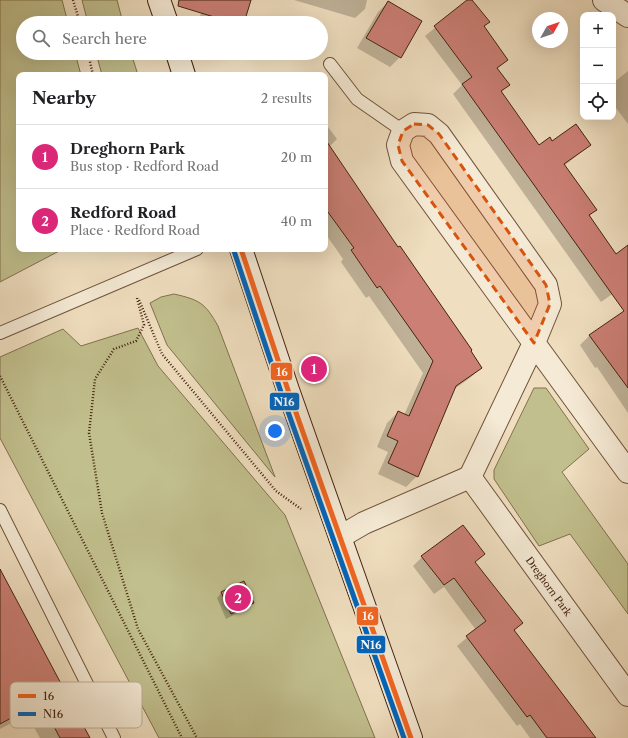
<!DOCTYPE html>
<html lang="en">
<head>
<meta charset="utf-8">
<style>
  :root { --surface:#fff; --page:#f2f2f2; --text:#202124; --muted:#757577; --line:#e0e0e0; --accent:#db2777 }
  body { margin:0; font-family:"Libre Caslon Text",serif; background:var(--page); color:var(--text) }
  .controls { position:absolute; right:12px; top:12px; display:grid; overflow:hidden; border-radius:8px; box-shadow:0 4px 16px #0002 }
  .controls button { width:36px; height:36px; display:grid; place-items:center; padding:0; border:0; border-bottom:1px solid var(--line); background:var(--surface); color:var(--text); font:20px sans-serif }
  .compass { position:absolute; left:532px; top:12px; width:36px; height:36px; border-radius:50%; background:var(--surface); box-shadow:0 4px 16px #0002; rotate:50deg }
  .you { position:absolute; left:275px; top:431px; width:14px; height:14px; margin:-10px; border:3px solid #fff; border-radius:50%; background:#1a73e8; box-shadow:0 0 0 6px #1a73e833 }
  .badge { display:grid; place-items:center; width:26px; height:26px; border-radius:50%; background:var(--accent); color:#fff; font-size:13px; font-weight:700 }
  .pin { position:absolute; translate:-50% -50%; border:2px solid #fff; box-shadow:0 1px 4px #0006 }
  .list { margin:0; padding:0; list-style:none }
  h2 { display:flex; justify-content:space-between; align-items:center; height:52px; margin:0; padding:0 16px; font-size:17px }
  h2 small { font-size:13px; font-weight:400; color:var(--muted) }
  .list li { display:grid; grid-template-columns:26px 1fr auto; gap:12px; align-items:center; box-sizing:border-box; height:64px; padding:0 16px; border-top:1px solid var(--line) }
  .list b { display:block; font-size:15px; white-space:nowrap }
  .list p { margin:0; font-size:13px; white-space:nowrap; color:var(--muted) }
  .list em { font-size:13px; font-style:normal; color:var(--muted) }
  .icon { flex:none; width:22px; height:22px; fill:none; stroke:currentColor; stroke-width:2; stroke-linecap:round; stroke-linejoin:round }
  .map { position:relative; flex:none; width:628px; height:738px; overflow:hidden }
  .search { position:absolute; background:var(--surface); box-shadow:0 4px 16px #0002; left:16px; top:16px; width:312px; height:44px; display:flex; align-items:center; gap:10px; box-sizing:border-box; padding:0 14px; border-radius:22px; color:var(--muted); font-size:15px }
  .panel { position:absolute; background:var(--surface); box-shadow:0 4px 16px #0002; left:16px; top:72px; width:312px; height:180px; border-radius:8px }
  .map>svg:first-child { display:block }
</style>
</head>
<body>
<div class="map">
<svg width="628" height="738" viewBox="0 0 628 738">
  <rect width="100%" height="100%" fill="#efdebf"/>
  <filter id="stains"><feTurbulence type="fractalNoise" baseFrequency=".005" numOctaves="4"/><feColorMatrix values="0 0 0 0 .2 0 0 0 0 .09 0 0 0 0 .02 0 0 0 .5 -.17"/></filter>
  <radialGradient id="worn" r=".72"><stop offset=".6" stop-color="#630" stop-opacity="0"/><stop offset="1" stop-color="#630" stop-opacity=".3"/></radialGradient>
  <path fill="#c1bf8d" stroke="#82714e" d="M 0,0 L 62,0 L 68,23 L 23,23 L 23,53 L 75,53 L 81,75 L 19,75 L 19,249 L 63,249 L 0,282 Z
    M 82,0 L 117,0 L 123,23 L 88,23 Z
    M 96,53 L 131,53 L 138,75 L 102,75 Z
    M 174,294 C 200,300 205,303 218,326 L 275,477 L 167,345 L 150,303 L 161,297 Z
    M 138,328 L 158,366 L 285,515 L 375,738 L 159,738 L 0,438 L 0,357 L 63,329 L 81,346 Z
    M 534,388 L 546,388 L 589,449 L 562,472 L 628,564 L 628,614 L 570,534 L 539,546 L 494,479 L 494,470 Z"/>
  <path fill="#0003" d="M 205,0 L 250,0 L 243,23 L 198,23 Z
    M 294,0 L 367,0 L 365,9 L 355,18 Z
    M 469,0 L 471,0 L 488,22 L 484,27 L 507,60 L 497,69 L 508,85 L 501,93 L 539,146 L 552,142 L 590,145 L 564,166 L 595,210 L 589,217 L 615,255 L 628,246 L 628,283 L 601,302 L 453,94 L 462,85 L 425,36 Z
    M 388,2 L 400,57 L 390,67 L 357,48 L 378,12 Z
    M 628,71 L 628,124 L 613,104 L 613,83 Z
    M 289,72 L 291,75 L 284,75 Z
    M 325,123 L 337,139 L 329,147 L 481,368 L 470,378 L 453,390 L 417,476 L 406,487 L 378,474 L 388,452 L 377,447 L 387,423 L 398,412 L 404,415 L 423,373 L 369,296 L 366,298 L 341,262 L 343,259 L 325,233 Z
    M 628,309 L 628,413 L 597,367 L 595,368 L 580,345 L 589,336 Z
    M 483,554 L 474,563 L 522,623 L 514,631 L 583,738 L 530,738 L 520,724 L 517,726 L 457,646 L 476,630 L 444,587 L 434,594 L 413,566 L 422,557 Z
    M 244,583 L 253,603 L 248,608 L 226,619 L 217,598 L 221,593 Z
    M 0,605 L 89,738 L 40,738 L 27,715 L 0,729 Z"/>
  <path fill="#cb7f75" stroke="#44230f" d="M 179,0 L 251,0 L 244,23 L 234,23 L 178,6 Z
    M 467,0 L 472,0 L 490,22 L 484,26 L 508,60 L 497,68 L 510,85 L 501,91 L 539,145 L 550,137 L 552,141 L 576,124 L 591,145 L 564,164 L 597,210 L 589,215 L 616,254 L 628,245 L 628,388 L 589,335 L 624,311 L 462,84 L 472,77 L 434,26 Z
    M 388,1 L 422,21 L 401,58 L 366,38 Z
    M 325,139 L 398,247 L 400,246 L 472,350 L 471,351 L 482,368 L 456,386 L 418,477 L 388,463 L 398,441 L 387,436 L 398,411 L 409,416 L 433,361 L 380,286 L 377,288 L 351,250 L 354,248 L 325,208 Z
    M 463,525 L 485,554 L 475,562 L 523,623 L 514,630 L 596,738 L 547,738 L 530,715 L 527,717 L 466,636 L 486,621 L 454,578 L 444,585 L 421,556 Z
    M 0,569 L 90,738 L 60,738 L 41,702 L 0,724 Z
    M 244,581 L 254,603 L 231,614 L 221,592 Z"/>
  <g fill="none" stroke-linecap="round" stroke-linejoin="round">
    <defs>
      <path id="service" d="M 330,64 L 357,99 L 403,131
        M 0,333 L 197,249
        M 0,510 L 114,738"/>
      <g id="minor">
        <path d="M 604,0 L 628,16"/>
        <path id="s1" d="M 628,472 L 534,343 L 550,304 L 546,285 L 439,134 L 428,125 L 414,124 L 403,131 L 398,145 L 402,161 L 534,343 L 470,477 L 628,695"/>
        <path d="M 340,537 L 364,523 L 470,477"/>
      </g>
      <path id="secondary" d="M 159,0 L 167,23
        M 177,53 L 184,75
        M 241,249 L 288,390 L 411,738"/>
    </defs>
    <use href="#service" stroke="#6f523b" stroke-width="14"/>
    <use href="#minor" stroke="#6f523b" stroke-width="24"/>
    <use href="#secondary" stroke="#44230f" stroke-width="24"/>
    <path stroke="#44230f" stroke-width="2.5" stroke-dasharray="1 2" stroke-linecap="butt" d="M 73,0 L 80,23
      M 88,53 L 93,75
      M 137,298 L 144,325 L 136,341 L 114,349 L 95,379 L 89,433 L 102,513 L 138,629 L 197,738
      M 139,300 L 162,354 L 276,491 L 301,509
      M 0,376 L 182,738"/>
    <use href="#service" stroke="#f5ead5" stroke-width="12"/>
    <use href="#minor" stroke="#f5ead5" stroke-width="22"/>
    <use href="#secondary" stroke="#f5ead5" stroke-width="22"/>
    <defs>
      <path id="bus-1" d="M 241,249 L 288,390 L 411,738"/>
      <path id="bus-2" d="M 234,251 L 281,392 L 404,738"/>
    </defs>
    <use href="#bus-1" stroke="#f5ead5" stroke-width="8"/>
    <use href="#bus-2" stroke="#f5ead5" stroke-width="8"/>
    <use href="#bus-1" stroke="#f26522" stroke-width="5"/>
    <use href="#bus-2" stroke="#0065bd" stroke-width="5"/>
  </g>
  <path fill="#d8540c" fill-opacity="0.2" stroke="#d8540c" stroke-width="3" stroke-dasharray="8 5" stroke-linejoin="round" d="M 414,124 L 428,125 L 439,134 L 546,285 L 550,304 L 534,343 L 402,161 L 398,145 L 403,131 Z"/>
  <g text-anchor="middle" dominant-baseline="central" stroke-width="3.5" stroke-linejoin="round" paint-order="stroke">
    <g font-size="10" fill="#44230f" stroke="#f5ead5">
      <text stroke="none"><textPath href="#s1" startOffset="987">Dreghorn Park</textPath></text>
    </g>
  </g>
  <rect x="10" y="682" width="132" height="46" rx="6" fill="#f5ead5" stroke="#c0ae9a" stroke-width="1"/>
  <rect x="18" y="694" width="18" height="4" fill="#f26522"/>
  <rect x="18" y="712" width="18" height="4" fill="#0065bd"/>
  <g font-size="11" fill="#44230f">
    <text x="43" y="700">16</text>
    <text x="43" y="718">N16</text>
  </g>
  <g stroke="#f5ead5" stroke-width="1.5">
    <rect x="270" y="362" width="23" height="19" rx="4" fill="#f26522"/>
    <rect x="269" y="392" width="31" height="19" rx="4" fill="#0065bd"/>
    <rect x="356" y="606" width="23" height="20" rx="4" fill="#f26522"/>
    <rect x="356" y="635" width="30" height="19" rx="4" fill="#0065bd"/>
  </g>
  <g font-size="11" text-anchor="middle" font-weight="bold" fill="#fff">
    <text x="282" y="376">16</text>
    <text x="284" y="406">N16</text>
    <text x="368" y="620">16</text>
    <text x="371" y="649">N16</text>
  </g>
  <rect width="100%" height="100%" filter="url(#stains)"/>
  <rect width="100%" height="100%" fill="url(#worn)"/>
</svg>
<div class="controls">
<button>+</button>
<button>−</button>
<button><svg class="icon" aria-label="locate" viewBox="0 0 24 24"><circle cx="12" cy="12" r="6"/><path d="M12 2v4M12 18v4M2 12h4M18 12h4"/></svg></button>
</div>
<svg class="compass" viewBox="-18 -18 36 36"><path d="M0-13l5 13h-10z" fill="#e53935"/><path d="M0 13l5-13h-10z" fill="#757577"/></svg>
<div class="you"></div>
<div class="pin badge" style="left:314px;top:369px">1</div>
<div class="pin badge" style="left:238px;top:598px">2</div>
<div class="search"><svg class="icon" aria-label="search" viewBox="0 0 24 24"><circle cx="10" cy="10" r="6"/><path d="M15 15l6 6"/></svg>Search here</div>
<section class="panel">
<h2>Nearby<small>2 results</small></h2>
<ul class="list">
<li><span class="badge">1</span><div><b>Dreghorn Park</b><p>Bus stop · Redford Road</p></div><em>20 m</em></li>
<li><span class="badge">2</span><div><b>Redford Road</b><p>Place · Redford Road</p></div><em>40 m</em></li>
</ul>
</section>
</div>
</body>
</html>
